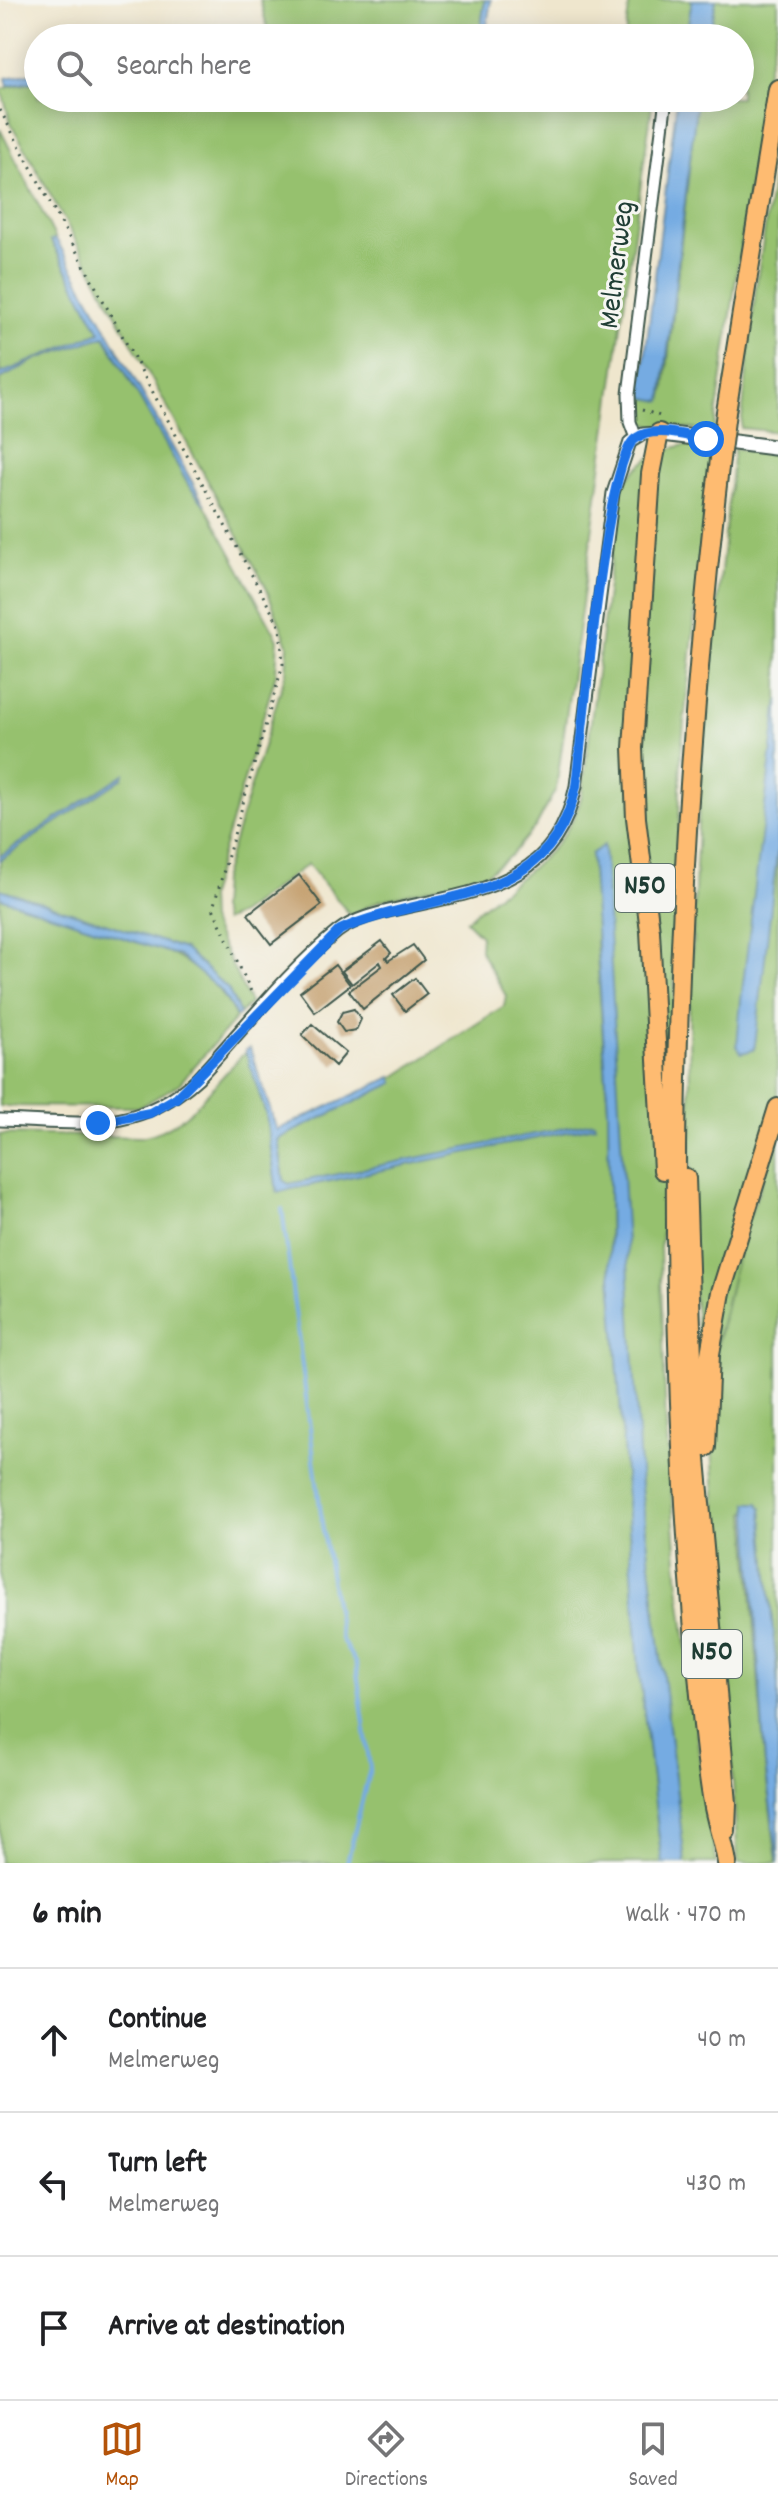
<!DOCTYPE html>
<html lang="en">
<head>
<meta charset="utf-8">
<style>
  :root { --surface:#fff; --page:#f6f6f6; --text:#202124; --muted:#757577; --line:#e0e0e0; --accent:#b45309 }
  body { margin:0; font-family:Dekko,sans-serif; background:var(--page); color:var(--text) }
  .stop { position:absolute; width:24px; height:24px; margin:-18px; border:6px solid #1a73e8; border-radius:50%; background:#fff }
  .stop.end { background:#1a73e8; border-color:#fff; box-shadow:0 2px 8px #0008 }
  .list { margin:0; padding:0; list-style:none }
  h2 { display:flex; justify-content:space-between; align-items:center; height:104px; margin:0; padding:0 32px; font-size:34px }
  h2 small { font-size:26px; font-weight:400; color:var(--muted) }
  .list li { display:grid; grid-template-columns:52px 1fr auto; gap:24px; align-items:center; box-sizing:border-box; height:144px; padding:0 32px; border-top:2px solid var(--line) }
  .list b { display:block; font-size:30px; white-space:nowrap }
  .list p { margin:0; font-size:26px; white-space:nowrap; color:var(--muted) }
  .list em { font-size:26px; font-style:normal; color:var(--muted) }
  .icon { flex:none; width:44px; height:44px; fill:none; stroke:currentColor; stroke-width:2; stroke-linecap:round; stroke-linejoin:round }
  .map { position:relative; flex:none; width:778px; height:1863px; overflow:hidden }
  .search { position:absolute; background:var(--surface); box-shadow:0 4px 20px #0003; left:24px; right:24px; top:24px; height:88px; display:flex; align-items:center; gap:20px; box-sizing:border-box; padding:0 28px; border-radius:44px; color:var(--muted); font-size:30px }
  .sheet { height:536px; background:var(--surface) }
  nav { display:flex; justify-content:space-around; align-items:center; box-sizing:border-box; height:112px; border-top:2px solid var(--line); background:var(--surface); font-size:22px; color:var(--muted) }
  nav a { display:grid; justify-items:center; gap:4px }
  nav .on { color:var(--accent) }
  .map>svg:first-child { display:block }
</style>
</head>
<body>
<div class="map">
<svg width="778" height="1863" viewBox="0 0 778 1863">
  <rect width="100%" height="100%" fill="#f6f6f2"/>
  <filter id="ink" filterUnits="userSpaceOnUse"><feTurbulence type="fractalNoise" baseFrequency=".0125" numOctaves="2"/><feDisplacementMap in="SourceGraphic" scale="16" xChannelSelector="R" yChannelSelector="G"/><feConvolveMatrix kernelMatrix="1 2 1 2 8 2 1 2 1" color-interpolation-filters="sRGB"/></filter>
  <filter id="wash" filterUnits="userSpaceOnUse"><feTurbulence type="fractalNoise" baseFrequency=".006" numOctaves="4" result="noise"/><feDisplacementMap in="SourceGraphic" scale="32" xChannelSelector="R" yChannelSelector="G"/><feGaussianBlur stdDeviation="1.8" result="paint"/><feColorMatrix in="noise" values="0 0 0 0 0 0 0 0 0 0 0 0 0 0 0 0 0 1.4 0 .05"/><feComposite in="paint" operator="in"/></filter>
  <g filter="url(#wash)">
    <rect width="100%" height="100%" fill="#efe6cd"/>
    <path fill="#96c16e" stroke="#5a7f51" stroke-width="2" d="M 260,0 L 485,0 L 479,38 L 270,38 Z
      M 630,0 L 692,0 L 686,38 L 625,38 Z
      M 716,0 L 778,0 L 778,24 L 765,78 L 714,431 L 641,424 L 640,397 L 662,400 L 665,388 L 697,98 L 740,98 L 740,38 L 709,38 Z
      M 38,81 L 38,98 L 653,98 L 556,789 L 536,826 L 510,856 L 486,874 L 379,901 L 350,915 L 308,864 L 240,914 L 224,921 L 220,909 L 222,880 L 286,672 L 288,645 L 265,585 L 11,123 L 1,89 Z
      M 0,129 L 56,239 L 51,241 L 100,332 L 0,374 Z
      M 778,144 L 778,432 L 741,428 L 756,287 Z
      M 105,336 L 189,486 L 205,505 L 278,639 L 276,674 L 209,896 L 210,920 L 250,1003 L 240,1014 L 228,989 L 184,949 L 0,889 L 0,860 L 123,778 L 123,775 L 0,856 L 0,379 L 37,359 Z
      M 693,444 L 712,447 L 681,753 L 669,1170 L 660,1248 L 666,1427 L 679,1585 L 703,1787 L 717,1863 L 685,1863 L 641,1488 L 603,845 L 596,941 L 608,1109 L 610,1260 L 639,1670 L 662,1863 L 0,1863 L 0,1134 L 141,1137 C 191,1128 210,1084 246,1052 L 266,1114 L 277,1192 L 594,1123 L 289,1184 L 284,1181 L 278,1139 L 393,1083 L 392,1079 L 504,1006 L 506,996 L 480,950 L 481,936 L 466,921 C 509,880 568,856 582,794 L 620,488 C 640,461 658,448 693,444 Z
      M 734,449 L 778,455 L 778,700 L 737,1046 L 754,1050 L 778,845 L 777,1096 L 704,1392 L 692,1276 L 689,1020 L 701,760 Z
      M 0,898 C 74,920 204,940 236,1018 L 179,1084 L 140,1107 L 0,1106 Z
      M 778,1138 L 778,1686 L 762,1508 L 746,1512 L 765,1765 L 777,1863 L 738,1863 L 712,1447 L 717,1347 L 740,1242 Z"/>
    <path fill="#74abe2" stroke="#4a748b" stroke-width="2" d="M 485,0 L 491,0 L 485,38 L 479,38 Z
      M 692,0 L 716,0 L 709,38 L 686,38 Z
      M 38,72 L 38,81 L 8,86 L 6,78 Z
      M 677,98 L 697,98 L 662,401 L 640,397 Z
      M 56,239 L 205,505 L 189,486 L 105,336 L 37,359 L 0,379 L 0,374 L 100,332 L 51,240 Z
      M 778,700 L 778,845 L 756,1037 L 754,1050 L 741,1053 L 737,1046 L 741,1000 Z
      M 124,774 L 123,778 L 0,860 L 0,856 Z
      M 604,845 L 641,1488 L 685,1863 L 662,1863 L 639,1670 L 610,1260 L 608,1109 L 591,854 Z
      M 0,889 L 184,949 L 228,989 L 240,1014 L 237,1017 L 221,991 L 179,956 L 0,898 Z
      M 250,1048 L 277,1130 L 392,1077 L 394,1083 L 278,1139 L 284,1181 L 289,1184 L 594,1122 L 595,1126 L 277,1192 L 266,1114 L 245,1050 Z
      M 748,1503 L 758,1503 L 762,1508 L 778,1686 L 778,1863 L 765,1765 Z"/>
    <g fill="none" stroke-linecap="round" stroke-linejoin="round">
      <path stroke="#74abe2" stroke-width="4" d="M 282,1209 L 323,1530 L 341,1639 L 356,1664 L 370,1768 L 347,1863"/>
    </g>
    <g id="blocks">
      <path fill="#c5a070" d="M 299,875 L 322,905 L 271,944 L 248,914 Z
        M 382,941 L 391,953 L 386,958 L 388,961 L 413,945 L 424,960 L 363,1009 L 349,991 L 382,966 L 380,962 L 352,984 L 342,971 Z
        M 335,965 L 350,985 L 315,1012 L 300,992 Z
        M 415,978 L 427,994 L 405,1011 L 393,995 Z
        M 354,1009 L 361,1019 L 356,1030 L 344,1032 L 337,1022 L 342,1012 Z
        M 312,1024 L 346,1053 L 335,1066 L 302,1035 Z"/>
    </g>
  </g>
  <g filter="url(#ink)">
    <use href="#blocks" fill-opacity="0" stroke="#3e564b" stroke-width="2"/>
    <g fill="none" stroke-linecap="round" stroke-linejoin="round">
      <defs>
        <path id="minor" d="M 636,438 L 630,422 L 629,394 L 666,98
          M 0,1120 C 79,1122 135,1136 198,1078 C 243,1030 286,973 337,932 C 356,917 384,912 406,907 C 486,890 557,880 576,786 L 613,493 L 630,442 L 643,434 L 659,433"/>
        <path id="tertiary" d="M 659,433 L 778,448"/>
        <path id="trunk" d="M 726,412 L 778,89
          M 659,433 L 651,474 L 633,748 L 636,818 L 650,931 L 663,1170
          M 719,467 C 671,885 659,1306 703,1725 C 706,1750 708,1776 713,1802 C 716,1822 724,1842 727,1863
          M 686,1178 L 695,1448 L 727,1803 L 726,1831
          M 706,1447 L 710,1354 L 721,1292 L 778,1108"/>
      </defs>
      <use href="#minor" stroke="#3e564b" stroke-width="15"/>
      <use href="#tertiary" stroke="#3e564b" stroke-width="18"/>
      <use href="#trunk" stroke="#3e564b" stroke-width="22"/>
      <path stroke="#3e564b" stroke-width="3" stroke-dasharray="2 6" stroke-linecap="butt" d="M 0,110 L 280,627 L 283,664 L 213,908 L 253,996
        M 642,410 L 660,416"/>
      <use href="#minor" stroke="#fff" stroke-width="11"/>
      <use href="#tertiary" stroke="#fff" stroke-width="14"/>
      <use href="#trunk" stroke="#febb71" stroke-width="18"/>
      <defs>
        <path id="trunk-bridge" d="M 719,467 L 726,412"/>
      </defs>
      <use href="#trunk-bridge" stroke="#3e564b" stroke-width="22" stroke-linecap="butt"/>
      <use href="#trunk-bridge" stroke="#febb71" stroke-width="18"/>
    </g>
  </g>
  <g fill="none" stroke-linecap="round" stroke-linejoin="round" filter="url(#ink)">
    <path stroke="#1a73e8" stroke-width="10" d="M 98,1123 L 150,1113 L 176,1098 L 340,930 C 431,889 551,909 576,786 C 582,736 606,459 635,439 C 653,425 685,436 706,439"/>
  </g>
  <g text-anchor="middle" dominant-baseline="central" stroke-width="6" stroke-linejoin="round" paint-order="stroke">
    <g fill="#f6f6f2" stroke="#60746d" stroke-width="2">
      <rect x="615" y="864" width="60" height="48" rx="6"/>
      <rect x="682" y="1630" width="60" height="48" rx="6"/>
    </g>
    <g font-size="28" font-weight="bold" fill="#1f3d34">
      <text x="645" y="888">N50</text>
      <text x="712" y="1654">N50</text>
    </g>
    <g font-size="30" fill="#1f3d34" stroke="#f6f6f2">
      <text transform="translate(619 265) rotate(-83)">Melmerweg</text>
    </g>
  </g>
</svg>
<div class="stop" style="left:706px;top:439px"></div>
<div class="stop end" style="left:98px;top:1123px"></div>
<div class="search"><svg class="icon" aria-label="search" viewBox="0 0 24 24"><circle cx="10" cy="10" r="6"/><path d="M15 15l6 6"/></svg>Search here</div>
</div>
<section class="sheet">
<h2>6 min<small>Walk · 470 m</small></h2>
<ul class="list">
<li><svg class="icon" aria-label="ahead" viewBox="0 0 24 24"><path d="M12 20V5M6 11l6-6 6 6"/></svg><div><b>Continue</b><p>Melmerweg</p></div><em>40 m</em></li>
<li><svg class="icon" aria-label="left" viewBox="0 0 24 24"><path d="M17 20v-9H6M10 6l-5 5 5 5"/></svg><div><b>Turn left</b><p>Melmerweg</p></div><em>430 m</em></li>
<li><svg class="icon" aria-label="arrive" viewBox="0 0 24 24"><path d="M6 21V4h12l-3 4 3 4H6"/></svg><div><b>Arrive at destination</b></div></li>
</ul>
</section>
<nav>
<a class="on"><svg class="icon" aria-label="map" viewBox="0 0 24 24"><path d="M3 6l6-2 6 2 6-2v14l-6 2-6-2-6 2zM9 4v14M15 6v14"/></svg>Map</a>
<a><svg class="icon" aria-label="directions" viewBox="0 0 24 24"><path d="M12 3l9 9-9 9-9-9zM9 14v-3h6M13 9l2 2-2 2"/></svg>Directions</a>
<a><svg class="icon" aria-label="saved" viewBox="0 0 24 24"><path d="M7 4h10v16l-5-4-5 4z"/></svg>Saved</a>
</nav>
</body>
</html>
